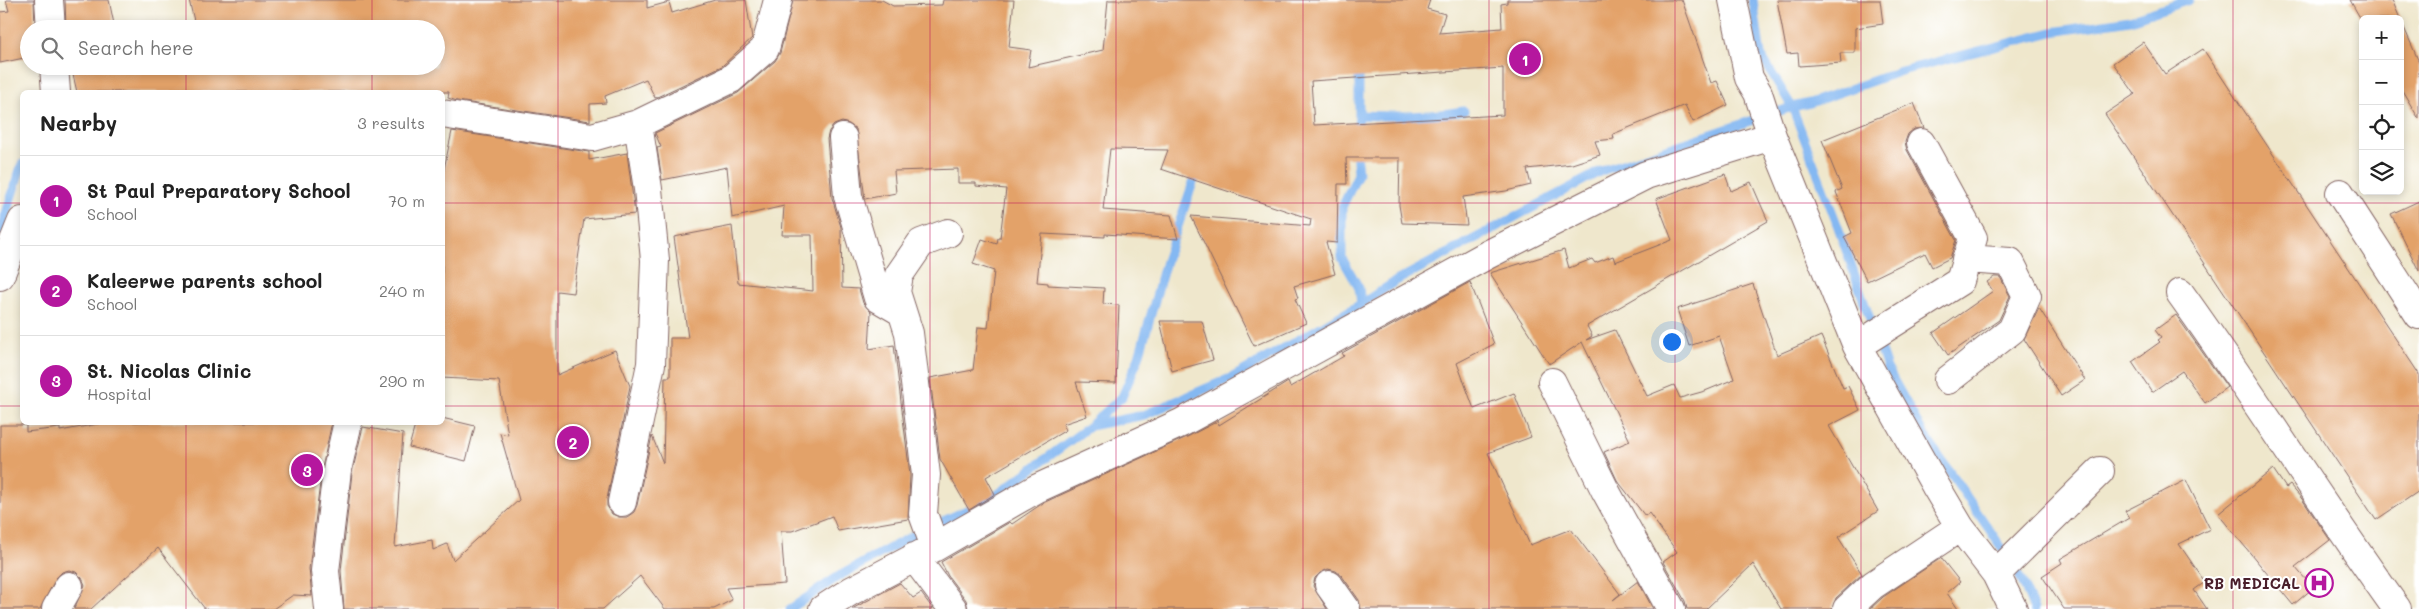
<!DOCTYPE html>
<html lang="en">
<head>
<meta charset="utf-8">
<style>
  :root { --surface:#fff; --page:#f6f6f6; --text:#222; --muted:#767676; --line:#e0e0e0; --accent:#b5179e }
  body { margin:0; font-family:Mali,sans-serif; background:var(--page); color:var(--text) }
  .controls { position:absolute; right:15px; top:15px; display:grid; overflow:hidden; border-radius:8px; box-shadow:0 2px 8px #0003 }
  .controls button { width:45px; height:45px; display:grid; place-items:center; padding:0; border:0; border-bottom:1px solid var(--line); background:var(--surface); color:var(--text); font:25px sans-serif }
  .you { position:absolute; left:1671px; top:341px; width:18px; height:18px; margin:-12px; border:4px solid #fff; border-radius:50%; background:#1a73e8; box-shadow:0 0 0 8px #1a73e833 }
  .badge { display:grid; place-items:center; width:32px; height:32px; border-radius:50%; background:var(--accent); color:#fff; font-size:16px; font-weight:700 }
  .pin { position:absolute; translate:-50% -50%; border:2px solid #fff; box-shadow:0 1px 5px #0006 }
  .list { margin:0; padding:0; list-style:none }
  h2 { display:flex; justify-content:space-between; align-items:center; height:65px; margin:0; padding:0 20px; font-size:21px }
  h2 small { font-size:16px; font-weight:400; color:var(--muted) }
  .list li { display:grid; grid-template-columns:32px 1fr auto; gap:15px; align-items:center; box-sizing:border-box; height:90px; padding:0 20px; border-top:1px solid var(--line) }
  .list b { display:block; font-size:19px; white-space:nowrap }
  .list p { margin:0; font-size:16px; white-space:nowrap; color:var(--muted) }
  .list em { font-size:16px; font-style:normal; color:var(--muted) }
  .icon { flex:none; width:28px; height:28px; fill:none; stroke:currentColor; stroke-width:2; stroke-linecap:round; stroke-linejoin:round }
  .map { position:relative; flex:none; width:2419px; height:609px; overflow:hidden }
  .search { position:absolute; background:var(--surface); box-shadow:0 2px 8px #0003; left:20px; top:20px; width:425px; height:55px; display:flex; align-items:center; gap:12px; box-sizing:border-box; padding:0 18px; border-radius:28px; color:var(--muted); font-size:19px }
  .panel { position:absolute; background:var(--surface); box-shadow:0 2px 8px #0003; left:20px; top:90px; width:425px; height:335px; border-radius:8px }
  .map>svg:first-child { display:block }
</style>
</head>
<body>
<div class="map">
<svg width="2419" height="609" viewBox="0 0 2419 609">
  <rect width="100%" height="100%" fill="#fff"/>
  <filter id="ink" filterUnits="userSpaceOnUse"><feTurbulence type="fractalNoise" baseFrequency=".02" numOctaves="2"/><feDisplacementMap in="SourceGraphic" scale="10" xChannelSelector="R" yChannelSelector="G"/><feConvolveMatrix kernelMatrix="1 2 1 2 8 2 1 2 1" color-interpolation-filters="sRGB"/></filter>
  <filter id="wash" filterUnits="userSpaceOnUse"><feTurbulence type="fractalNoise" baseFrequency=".0096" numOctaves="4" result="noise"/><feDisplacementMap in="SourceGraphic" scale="20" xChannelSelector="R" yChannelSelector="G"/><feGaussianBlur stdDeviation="1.12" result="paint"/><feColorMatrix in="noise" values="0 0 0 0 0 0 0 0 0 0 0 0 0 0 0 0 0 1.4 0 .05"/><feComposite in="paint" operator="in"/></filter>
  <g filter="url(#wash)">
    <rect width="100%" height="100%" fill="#efe7cc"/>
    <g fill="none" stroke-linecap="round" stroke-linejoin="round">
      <path stroke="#84b8f2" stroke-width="9" d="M 1753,0 L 1761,55 L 1792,107 L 1837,224 L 1887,368 L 1923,433 L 2017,570 L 2034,609
        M 1359,115 C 1395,117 1429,117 1464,111
        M 1357,133 L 1359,115 L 1359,66
        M 1356,148 L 1358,174 L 1342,207 L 1342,258 L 1359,288 L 1361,304
        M 0,232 L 22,164
        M 1090,426 L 1122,397 L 1139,357 L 1166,261 L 1197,171
        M 790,609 L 839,576 L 916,534 L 994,497 L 1090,426 L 1144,415 L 1233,377 L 1361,304 L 1396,281 L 1601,171 L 1792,107 L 1810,103 L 1901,71 L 2052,32 L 2130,20 L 2189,0"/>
    </g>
    <g id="blocks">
      <path fill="#e3a269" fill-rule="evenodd" d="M 6,0 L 34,0 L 35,29 L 29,29 L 29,57 L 0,63 L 0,12 L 9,11 Z
        M 65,0 L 109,0 L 115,29 L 66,29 Z
        M 189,0 L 647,0 L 647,8 L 669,2 L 672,13 L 715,0 L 746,0 L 752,38 L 722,66 L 655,98 L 646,79 L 605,96 L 606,103 L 590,104 L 590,121 L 457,101 L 448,98 L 449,92 L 77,92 L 71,66 L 436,66 L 436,29 L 196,29 Z
        M 793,0 L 882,0 L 893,6 L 942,5 L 943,0 L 1014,0 L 1009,47 L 1031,50 L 1028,67 L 1103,50 L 1108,0 L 1430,0 L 1427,9 L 1445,14 L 1439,33 L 1502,28 L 1501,4 L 1507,3 L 1507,0 L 1682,0 L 1711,83 L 1717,81 L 1728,105 L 1693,122 L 1685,105 L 1613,134 L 1614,139 L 1595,141 L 1600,155 L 1572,164 L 1527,169 L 1531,185 L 1506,191 L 1463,197 L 1467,225 L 1402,223 L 1399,205 L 1400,158 L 1346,158 L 1347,184 L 1338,184 L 1337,243 L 1326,242 L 1335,274 L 1294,286 L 1298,298 L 1295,299 L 1306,323 L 1254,346 L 1191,216 L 1310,226 L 1311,219 L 1161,169 L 1168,150 L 1110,149 L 1103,210 L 1171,215 L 1178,239 L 1105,234 L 1105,237 L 1042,234 L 1037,282 L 1048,283 L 1048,285 L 1104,288 L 1103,304 L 1119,305 L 1116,383 L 1076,382 L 1087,416 L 1063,424 L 1066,430 L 986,477 L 995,494 L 969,510 L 940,459 L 930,378 L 973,370 L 978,327 L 988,328 L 994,271 L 973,264 L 982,239 L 997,244 L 998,238 L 1000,238 L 1006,189 L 976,186 L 976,183 L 958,183 L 958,169 L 894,171 L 896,193 L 865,199 L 856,129 L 849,124 L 842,122 L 834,125 L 829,131 L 827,139 L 832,198 L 841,227 L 842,288 L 859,289 L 863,303 L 871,312 L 869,349 L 894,345 L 910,475 L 908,519 L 838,531 L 832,516 L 792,531 L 781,531 L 785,584 L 726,588 L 732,600 L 714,609 L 665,609 L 640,576 L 603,609 L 344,609 L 341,571 L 352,473 L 363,427 L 403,434 L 395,547 L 432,540 L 433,550 L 447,544 L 453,560 L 519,500 L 500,433 L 508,435 L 499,381 L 442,378 L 442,179 L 452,131 L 589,152 L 589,160 L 627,153 L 635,214 L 584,219 L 573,293 L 557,291 L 557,375 L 615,350 L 630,386 L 607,499 L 607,506 L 612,514 L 619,517 L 627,517 L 634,512 L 637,505 L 652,436 L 663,463 L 665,377 L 670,377 L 670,338 L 688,338 L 674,237 L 732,226 L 738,283 L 813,291 L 812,235 L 782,235 L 784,206 L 732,218 L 727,167 L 662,180 L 657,148 L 661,147 L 655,133 L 738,93 L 775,61 L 780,53 ZM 1503,68 L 1503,115 L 1314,125 L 1311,81 Z
        M 1777,0 L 1880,0 L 1883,24 L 1855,28 L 1855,53 L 1840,53 L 1841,63 L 1799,66 L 1798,53 L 1787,54 Z
        M 2350,0 L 2392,0 L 2419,62 L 2419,119 L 2400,87 L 2400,19 L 2363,19 L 2363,23 Z
        M 2143,42 L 2165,74 L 2203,49 L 2419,374 L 2419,491 L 2376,520 L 2105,114 L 2135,94 L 2113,63 Z
        M 1914,103 L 1924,128 L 1914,129 L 1908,134 L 1905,142 L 1907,150 L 1956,240 L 1950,258 L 1932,267 L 1925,253 L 1867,281 L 1844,237 L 1852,233 L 1836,192 L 1842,189 L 1822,140 Z
        M 1725,174 L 1731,191 L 1751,182 L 1768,221 L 1587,326 L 1592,336 L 1586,340 L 1615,330 L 1647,396 L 1674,385 L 1680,398 L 1705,391 L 1734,379 L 1719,336 L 1689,346 L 1677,309 L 1753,284 L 1777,355 L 1821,336 L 1843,388 L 1848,386 L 1860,410 L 1829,426 L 1878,511 L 1838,537 L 1862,574 L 1836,598 L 1832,609 L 1781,609 L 1753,564 L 1706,609 L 1687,609 L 1685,601 L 1663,562 L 1677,552 L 1649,513 L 1645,516 L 1617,480 L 1604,452 L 1630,441 L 1582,342 L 1549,364 L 1490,273 L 1564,250 L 1569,268 L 1592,259 L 1595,263 L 1613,256 L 1615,262 L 1672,240 L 1656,199 Z
        M 2419,201 L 2419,271 L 2391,214 Z
        M 1994,277 L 2000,277 L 2010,296 L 1999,320 L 1948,355 L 1933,333 L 1993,291 L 1987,282 Z
        M 1470,282 L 1494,344 L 1457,363 L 1474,409 L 1514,393 L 1531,437 L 1488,453 L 1530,545 L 1571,529 L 1620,594 L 1613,600 L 1638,581 L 1653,609 L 1361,609 L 1359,600 L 1342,576 L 1336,571 L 1328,569 L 1320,573 L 1315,578 L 1313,586 L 1327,609 L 968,609 L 966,600 L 948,576 L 941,562 L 1010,522 L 1012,524 L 1043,503 L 1187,437 L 1218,421 L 1219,425 L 1280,387 L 1288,382 L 1290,387 L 1344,356 L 1342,353 Z
        M 2039,308 L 2085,380 L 2061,396 L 2024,339 Z
        M 2176,315 L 2227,387 L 2205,403 L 2182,371 L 2152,392 L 2132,362 L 2160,342 L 2158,340 L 2161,338 L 2155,330 Z
        M 1160,321 L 1202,321 L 1213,360 L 1172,371 Z
        M 442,418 L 475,426 L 466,461 L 409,447 L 416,422 L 442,422 Z
        M 109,422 L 332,422 L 322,468 L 309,569 L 312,596 L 293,595 L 273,609 L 205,609 L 158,548 L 91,609 L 74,609 L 85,585 L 82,578 L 76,572 L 69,570 L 62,572 L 56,578 L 40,609 L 0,609 L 0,425 L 26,425 L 26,432 L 60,428 L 60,431 Z
        M 2273,469 L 2286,488 L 2290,485 L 2302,499 L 2330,540 L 2295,567 L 2313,588 L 2293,605 L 2218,514 Z
        M 2186,480 L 2210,529 L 2179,544 L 2205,582 L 2194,590 L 2207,609 L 2064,609 L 2042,576 L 2062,563 L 2060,559 L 2129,518 L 2125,511 Z
        M 1941,558 L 1960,582 L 1947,593 L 1958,609 L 1870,609 L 1883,597 Z
        M 900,583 L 913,598 L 921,593 L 933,609 L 852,609 Z"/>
    </g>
  </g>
  <g filter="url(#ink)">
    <use href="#blocks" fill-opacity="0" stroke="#846563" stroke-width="1"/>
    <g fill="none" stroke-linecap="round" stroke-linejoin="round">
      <defs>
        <path id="minor" d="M 49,0 L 51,29
          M 1733,0 L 1749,78 L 1758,93 L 1772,136 L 1857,346 L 1935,485 L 1960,527 L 1996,574 L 2013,609
          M 54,66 L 56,92
          M 442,114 L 592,137 L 638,124 L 731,79 L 765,49 L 778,0
          M 843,138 L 848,196 L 878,298 L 902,312
          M 2340,193 L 2419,315
          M 0,276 L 22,221
          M 2180,293 C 2255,397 2322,505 2397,609
          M 1857,346 L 1960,281 L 1973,238 L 1921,143
          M 1948,380 L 2012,330 L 2027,296 L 2010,262 L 1966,259
          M 1552,382 L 1605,490 L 1671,609
          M 622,502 L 651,364 L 655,260 L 648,189 L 638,124
          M 935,547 L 923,514 L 926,475 L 909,333 L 896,292 L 899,275 L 921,243 L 948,233
          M 914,557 L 953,609
          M 1996,574 L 2100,471
          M 1329,585 L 1346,609
          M 56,609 L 69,586
          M 329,609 L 325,571 L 337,470 L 348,422
          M 823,609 L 851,591 L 935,547 L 1036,489 L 1181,423 L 1487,255 L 1646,175 L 1772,136
          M 1847,609 L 1873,585 L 1960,527"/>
      </defs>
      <use href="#minor" stroke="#846563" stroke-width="30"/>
      <use href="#minor" stroke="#fff" stroke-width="28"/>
    </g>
  </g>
  <path fill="none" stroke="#c2185b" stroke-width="1" stroke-opacity="0.55" d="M 186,0 L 186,29M 372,0 L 372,29M 558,0 L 558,609M 744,0 L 744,609M 930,0 L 930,609M 1116,0 L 1116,609M 1303,0 L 1303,609M 1489,0 L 1489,609M 1675,0 L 1675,609M 1861,0 L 1861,609M 2047,0 L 2047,609M 2233,0 L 2233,609M 186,66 L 186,92M 372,66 L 372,92M 0,203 L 22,203M 442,203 L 2419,203M 0,406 L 22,406M 442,406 L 2419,406M 186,422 L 186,609M 372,422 L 372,609"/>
  <defs>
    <symbol id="hospital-ring" viewBox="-11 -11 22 22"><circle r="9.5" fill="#fff" stroke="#b5179e" stroke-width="1.5"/><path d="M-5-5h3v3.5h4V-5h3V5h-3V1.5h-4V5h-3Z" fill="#b5179e"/></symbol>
  </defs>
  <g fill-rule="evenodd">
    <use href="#hospital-ring" x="2303" y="567" width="32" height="32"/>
  </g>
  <g text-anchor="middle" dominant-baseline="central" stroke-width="4" stroke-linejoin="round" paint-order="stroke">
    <g font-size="15" font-weight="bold" fill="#4a1f2b" stroke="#fff" text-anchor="end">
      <text x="2300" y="583">RB MEDICAL</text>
    </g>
  </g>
</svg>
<div class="controls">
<button>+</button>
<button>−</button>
<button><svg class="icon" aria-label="locate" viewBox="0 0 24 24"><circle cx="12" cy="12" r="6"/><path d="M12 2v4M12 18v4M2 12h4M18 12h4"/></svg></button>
<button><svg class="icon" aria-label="layers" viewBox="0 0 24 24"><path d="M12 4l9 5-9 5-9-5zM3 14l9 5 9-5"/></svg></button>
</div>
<div class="you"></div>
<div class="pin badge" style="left:1525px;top:59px">1</div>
<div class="pin badge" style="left:573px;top:442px">2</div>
<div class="pin badge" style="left:307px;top:470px">3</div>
<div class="search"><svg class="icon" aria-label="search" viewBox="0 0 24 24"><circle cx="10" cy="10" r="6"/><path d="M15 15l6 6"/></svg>Search here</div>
<section class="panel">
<h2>Nearby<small>3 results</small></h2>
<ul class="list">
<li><span class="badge">1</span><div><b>St Paul Preparatory School</b><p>School</p></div><em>70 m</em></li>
<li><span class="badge">2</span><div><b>Kaleerwe parents school</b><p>School</p></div><em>240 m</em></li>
<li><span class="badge">3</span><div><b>St. Nicolas Clinic</b><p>Hospital</p></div><em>290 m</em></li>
</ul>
</section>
</div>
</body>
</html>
